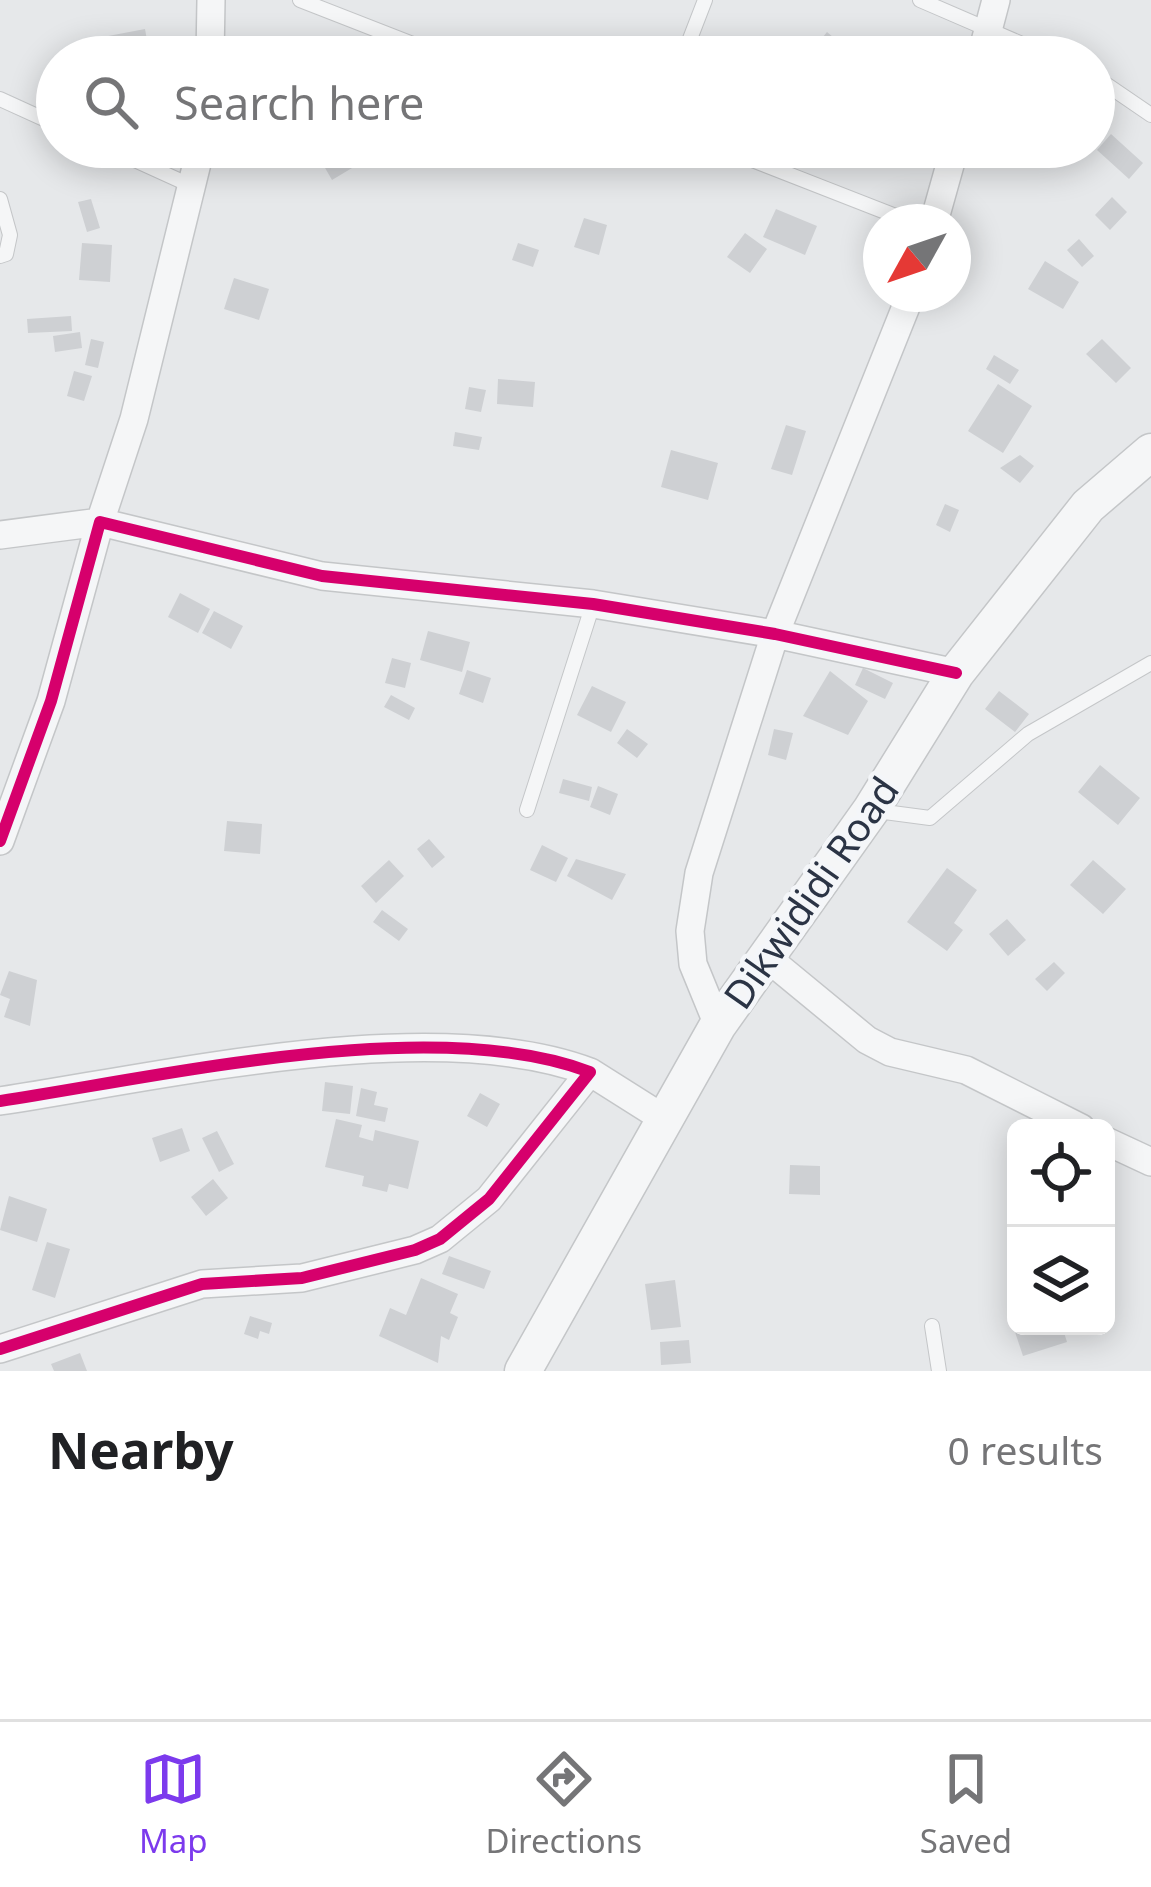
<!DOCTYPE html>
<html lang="en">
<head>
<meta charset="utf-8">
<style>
  :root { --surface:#fff; --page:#f2f2f2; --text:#202124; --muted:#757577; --line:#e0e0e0; --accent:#7c3aed }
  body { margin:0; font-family:"Noto Sans",sans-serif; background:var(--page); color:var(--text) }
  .controls { position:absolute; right:36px; bottom:36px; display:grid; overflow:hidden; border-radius:18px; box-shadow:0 6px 30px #0003 }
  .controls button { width:108px; height:108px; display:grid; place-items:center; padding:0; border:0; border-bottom:3px solid var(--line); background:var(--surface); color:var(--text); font:60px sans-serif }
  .compass { position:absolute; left:863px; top:204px; width:108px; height:108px; border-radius:50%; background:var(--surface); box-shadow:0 6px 30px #0003; rotate:230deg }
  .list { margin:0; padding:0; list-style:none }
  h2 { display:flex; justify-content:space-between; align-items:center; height:156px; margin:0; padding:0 48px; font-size:51px }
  h2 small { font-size:39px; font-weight:400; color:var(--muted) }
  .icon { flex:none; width:66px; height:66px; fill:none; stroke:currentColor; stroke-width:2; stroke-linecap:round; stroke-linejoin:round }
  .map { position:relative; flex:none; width:1151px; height:1371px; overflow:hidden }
  .search { position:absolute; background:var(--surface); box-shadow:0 6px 30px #0003; left:36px; right:36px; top:36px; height:132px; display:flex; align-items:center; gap:30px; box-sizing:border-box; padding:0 42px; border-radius:66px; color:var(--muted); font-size:45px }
  .sheet { height:348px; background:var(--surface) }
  nav { display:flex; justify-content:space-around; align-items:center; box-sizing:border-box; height:168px; border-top:3px solid var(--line); background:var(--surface); font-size:33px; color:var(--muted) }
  nav a { display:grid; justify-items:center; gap:6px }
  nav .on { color:var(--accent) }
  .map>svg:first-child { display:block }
</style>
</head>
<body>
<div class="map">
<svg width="1151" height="1371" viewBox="0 0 1151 1371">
  <rect width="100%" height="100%" fill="#e6e8ea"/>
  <path fill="#ced0d3" d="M 145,29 L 150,57 L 107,57 L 103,37 Z
    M 827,32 L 853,54 L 851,57 L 827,57 L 815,47 Z
    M 1111,134 L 1143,163 L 1129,179 L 1097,150 Z
    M 329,147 L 346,147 L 357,165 L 332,180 L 317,154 Z
    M 1112,197 L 1127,212 L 1110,230 L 1095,215 Z
    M 91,199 L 100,228 L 87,232 L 78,202 Z
    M 776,209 L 817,226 L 805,255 L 763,237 Z
    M 584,218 L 607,225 L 599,255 L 574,247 Z
    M 745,233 L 767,249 L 750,273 L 727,257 Z
    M 1079,239 L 1094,256 L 1082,267 L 1067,250 Z
    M 82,243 L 112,245 L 110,282 L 79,280 Z
    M 518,243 L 539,250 L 533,267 L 512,260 Z
    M 1045,261 L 1079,282 L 1063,309 L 1028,289 Z
    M 234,278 L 269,289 L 259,320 L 224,309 Z
    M 71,316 L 72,331 L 28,333 L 27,319 Z
    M 80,332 L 82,348 L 55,352 L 53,336 Z
    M 91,339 L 104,342 L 98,368 L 85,365 Z
    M 1102,339 L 1131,368 L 1116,383 L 1086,354 Z
    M 994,355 L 1019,370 L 1010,384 L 986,369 Z
    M 74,371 L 92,376 L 84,401 L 67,396 Z
    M 498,379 L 535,382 L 533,407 L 497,404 Z
    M 998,384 L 1032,406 L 1003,453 L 968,431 Z
    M 469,387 L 486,390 L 481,412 L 465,409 Z
    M 786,425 L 806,431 L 792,475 L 771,469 Z
    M 455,432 L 482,437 L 479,450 L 453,446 Z
    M 671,450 L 718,463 L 708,500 L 661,487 Z
    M 1020,455 L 1034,466 L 1020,483 L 1000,468 Z
    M 945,504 L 959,510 L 950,532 L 936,525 Z
    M 180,593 L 210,609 L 198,633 L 168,617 Z
    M 214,611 L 243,626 L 231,649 L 202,633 Z
    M 428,631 L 470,642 L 462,672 L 420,660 Z
    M 392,658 L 411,663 L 405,688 L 385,683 Z
    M 863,668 L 893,683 L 885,699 L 855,685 Z
    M 467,670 L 491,678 L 483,703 L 459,694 Z
    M 830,671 L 868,701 L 848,735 L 803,716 Z
    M 592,686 L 626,702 L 611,732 L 577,715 Z
    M 999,691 L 1029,714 L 1015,732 L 985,709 Z
    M 391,695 L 415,708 L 409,720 L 384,707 Z
    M 627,729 L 648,744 L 637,758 L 617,743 Z
    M 774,729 L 793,733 L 786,760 L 768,755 Z
    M 1100,765 L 1140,798 L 1118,825 L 1078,792 Z
    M 563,779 L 592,787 L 589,801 L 559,793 Z
    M 598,786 L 618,794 L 610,815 L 590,807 Z
    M 227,821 L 262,824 L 260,854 L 224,851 Z
    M 429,839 L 445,857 L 432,868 L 417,849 Z
    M 542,845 L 568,858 L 556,882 L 530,870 Z
    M 576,859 L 626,874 L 612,900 L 567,876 Z
    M 389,860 L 404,876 L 376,903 L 361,886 Z
    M 1093,860 L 1126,889 L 1103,914 L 1070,885 Z
    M 947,868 L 977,890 L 954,923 L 963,930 L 947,951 L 907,922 Z
    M 382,910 L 408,929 L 399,941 L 373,922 Z
    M 1007,919 L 1026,940 L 1008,956 L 989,934 Z
    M 1054,962 L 1065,973 L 1047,991 L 1035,979 Z
    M 9,971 L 37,980 L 30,1026 L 4,1017 L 10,999 L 0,995 Z
    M 325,1082 L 353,1086 L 350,1114 L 322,1111 Z
    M 361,1088 L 377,1092 L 374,1105 L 388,1108 L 385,1122 L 356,1116 Z
    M 480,1093 L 500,1104 L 487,1127 L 467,1116 Z
    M 336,1119 L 362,1125 L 359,1137 L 373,1141 L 375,1130 L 419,1141 L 408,1189 L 389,1184 L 387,1192 L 362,1186 L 364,1176 L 325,1167 Z
    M 182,1128 L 190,1151 L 160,1162 L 152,1138 Z
    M 217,1131 L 234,1164 L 219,1172 L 202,1138 Z
    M 790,1165 L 820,1166 L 820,1195 L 789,1194 Z
    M 213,1179 L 228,1198 L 206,1216 L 191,1197 Z
    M 9,1196 L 47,1209 L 37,1242 L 0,1230 Z
    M 47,1242 L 70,1249 L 55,1298 L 32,1290 Z
    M 449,1256 L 491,1271 L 484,1289 L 442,1274 Z
    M 421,1278 L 458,1294 L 450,1313 L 458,1317 L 449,1340 L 441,1336 L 438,1363 L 379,1336 L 390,1308 L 406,1315 Z
    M 675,1280 L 681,1327 L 651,1330 L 645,1284 Z
    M 250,1316 L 272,1323 L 269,1334 L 260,1331 L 258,1339 L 244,1334 Z
    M 1013,1326 L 1062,1326 L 1067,1342 L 1023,1356 Z
    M 689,1340 L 691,1363 L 661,1365 L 660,1342 Z
    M 80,1353 L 87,1371 L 54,1371 L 51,1364 Z"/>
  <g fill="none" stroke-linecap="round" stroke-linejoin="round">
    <defs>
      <path id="service" d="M 300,0 L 446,57
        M 920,0 L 1052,57
        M 683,57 L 705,0
        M 1094,76 L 1151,115
        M 0,99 L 57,125
        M 106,147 L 194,187
        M 719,147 L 911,222
        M 0,199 L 10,235 L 6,254 L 0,256
        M 527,810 L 593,604
        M 877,811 L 930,818 L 1028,734 L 1151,663
        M 932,1326 L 939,1371"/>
      <path id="minor" d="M 210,57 L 211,0
        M 981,57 L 996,0
        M 934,222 L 955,147
        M 0,535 L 100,522 L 134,419 L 201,147
        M 0,841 L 51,701 L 100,522 L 322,576 L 593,604 L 775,634 L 956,673
        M 765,956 L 867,1040 L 890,1052 L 966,1070 L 1081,1128
        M 718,1025 L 693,964 L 690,931 L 699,873 L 775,634 L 911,294
        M 590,1072 L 666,1120
        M 0,1101 C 165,1076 435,1013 590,1072 L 489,1199 L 440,1239 L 415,1250 L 302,1278 L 202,1284 L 0,1349
        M 1106,1141 L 1151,1162"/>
      <path id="tertiary" d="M 523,1371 L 718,1025 L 871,810 L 956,673 L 1088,506 L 1151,452"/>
    </defs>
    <use href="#service" stroke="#c4c6c8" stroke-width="16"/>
    <use href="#minor" stroke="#c4c6c8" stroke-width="30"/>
    <use href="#tertiary" stroke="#c4c6c8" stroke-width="39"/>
    <use href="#service" stroke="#f5f6f7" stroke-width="14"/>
    <use href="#minor" stroke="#f5f6f7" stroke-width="27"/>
    <use href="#tertiary" stroke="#f5f6f7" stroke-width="36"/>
    <defs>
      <path id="cycleway" d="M 0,841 L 51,701 L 100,522 L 322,576 L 593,604 L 775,634 L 956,673
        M 0,1101 C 165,1076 435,1013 590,1072 L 489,1199 L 440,1239 L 415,1250 L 302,1278 L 202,1284 L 0,1349"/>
    </defs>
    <use href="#cycleway" stroke="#f4f6f9" stroke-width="20"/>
    <use href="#cycleway" stroke="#d6006c" stroke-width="12"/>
  </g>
  <g text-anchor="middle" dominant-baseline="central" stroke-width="9" stroke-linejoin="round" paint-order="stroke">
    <g font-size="39" fill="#2b3445" stroke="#f4f6f9">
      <text transform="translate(810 892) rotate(-55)">Dikwididi Road</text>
    </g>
  </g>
</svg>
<div class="controls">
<button><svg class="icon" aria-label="locate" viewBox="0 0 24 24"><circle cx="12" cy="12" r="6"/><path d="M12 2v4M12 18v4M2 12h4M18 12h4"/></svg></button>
<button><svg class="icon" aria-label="layers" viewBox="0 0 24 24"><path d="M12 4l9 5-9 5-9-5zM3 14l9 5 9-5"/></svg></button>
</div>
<svg class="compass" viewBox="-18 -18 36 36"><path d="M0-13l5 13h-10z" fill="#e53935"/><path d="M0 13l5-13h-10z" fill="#757577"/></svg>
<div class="search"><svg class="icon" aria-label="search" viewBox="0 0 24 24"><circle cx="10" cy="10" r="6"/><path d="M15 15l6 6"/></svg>Search here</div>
</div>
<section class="sheet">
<h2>Nearby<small>0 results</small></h2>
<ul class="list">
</ul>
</section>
<nav>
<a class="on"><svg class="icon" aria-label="map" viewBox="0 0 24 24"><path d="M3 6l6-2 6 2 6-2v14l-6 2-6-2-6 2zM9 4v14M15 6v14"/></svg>Map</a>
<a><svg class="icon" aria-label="directions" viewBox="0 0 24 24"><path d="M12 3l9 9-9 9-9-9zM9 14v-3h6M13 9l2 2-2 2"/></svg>Directions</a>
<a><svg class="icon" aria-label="saved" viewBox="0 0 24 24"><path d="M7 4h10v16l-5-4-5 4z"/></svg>Saved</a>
</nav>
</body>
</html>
